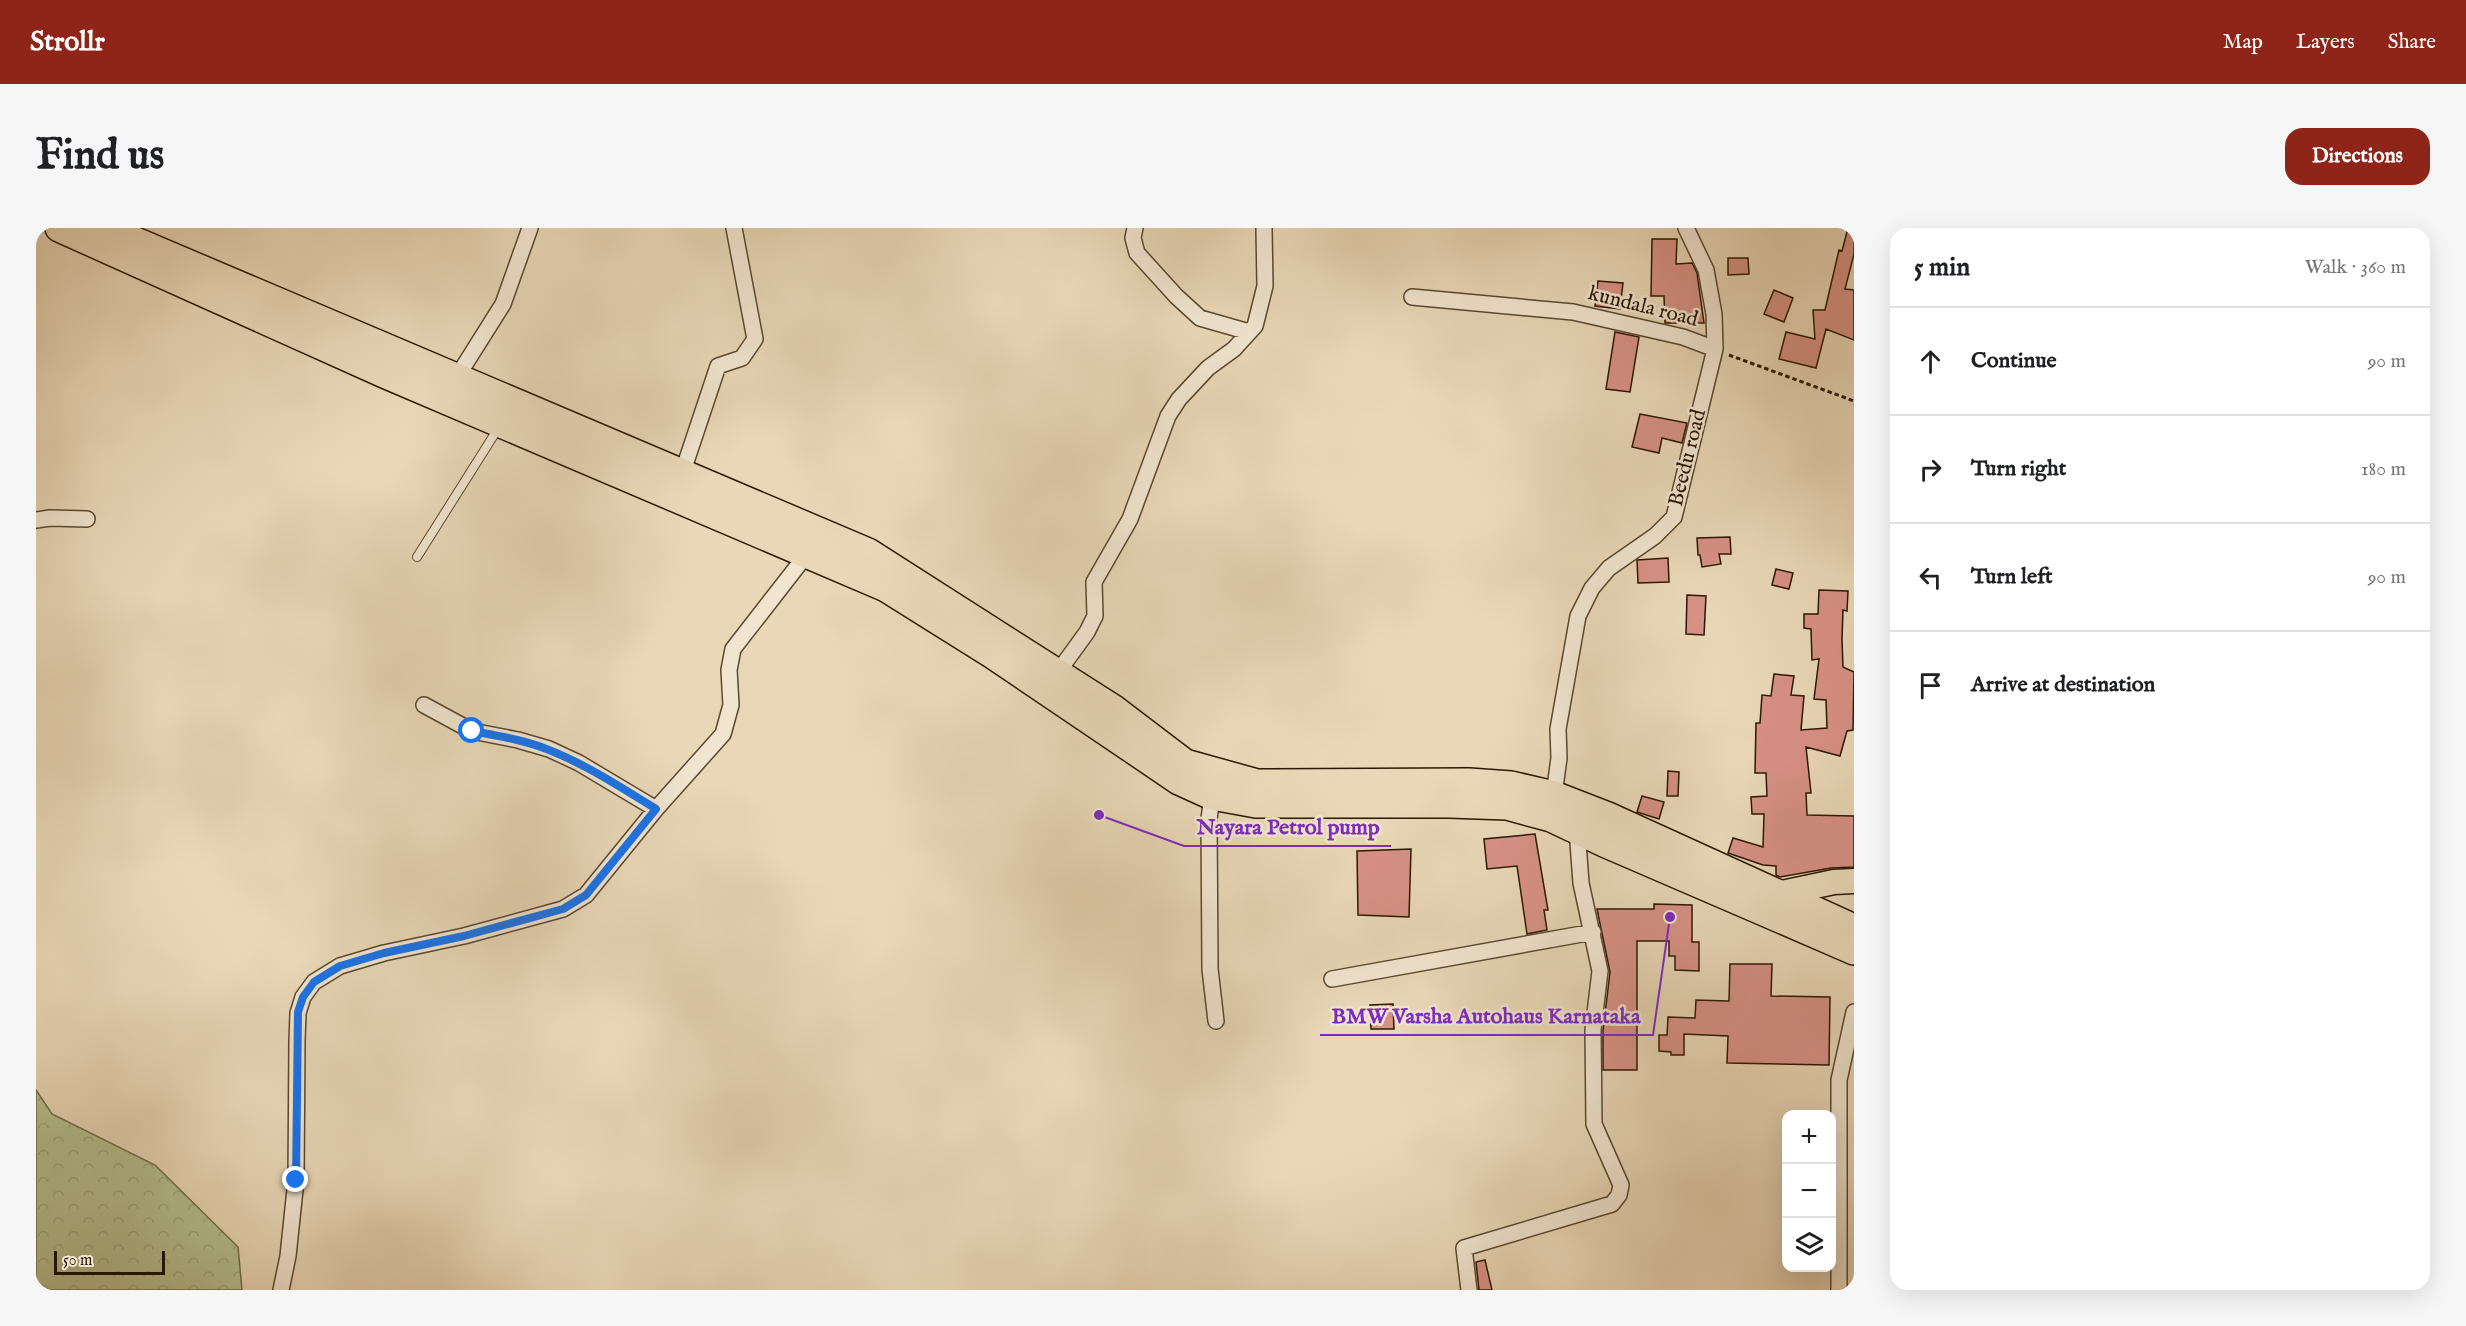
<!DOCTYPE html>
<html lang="en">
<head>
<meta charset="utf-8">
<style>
  :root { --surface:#fff; --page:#f6f6f6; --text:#202124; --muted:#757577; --line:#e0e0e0; --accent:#8f2418 }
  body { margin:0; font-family:"IM FELL English",serif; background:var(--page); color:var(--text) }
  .controls { position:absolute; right:18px; bottom:18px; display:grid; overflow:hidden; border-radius:12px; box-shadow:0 6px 24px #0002 }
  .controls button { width:54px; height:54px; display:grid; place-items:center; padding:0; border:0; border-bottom:2px solid var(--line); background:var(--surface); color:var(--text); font:30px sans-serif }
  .scale { position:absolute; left:18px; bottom:15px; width:111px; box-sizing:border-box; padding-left:6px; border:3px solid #2a1802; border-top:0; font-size:16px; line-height:21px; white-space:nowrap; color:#2a1802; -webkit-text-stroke:4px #f1e5d0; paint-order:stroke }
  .stop { position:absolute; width:18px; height:18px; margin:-14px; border:4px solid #1a73e8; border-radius:50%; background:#fff }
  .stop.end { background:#1a73e8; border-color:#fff; box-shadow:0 2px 6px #0008 }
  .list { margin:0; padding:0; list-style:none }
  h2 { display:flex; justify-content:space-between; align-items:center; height:78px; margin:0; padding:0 24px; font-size:26px }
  h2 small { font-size:20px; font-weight:400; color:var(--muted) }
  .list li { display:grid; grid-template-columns:39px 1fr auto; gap:18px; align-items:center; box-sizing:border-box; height:108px; padding:0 24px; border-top:2px solid var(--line) }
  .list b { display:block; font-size:22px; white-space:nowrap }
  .list em { font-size:20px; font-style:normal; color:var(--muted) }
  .icon { flex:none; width:33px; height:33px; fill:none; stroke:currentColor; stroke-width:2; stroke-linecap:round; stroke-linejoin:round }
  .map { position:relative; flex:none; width:1818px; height:1062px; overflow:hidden; border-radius:18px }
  header { display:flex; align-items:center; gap:36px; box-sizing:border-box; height:84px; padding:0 30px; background:var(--accent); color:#fff }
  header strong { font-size:28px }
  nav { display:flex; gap:33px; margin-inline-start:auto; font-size:21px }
  .intro { display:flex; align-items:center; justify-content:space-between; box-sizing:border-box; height:144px; padding:0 36px }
  h1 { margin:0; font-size:42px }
  .button { padding:15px 27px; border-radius:18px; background:var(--accent); color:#fff; font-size:21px; font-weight:700 }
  main { display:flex; gap:36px; padding:0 36px }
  aside { flex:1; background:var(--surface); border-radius:18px; box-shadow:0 6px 24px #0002 }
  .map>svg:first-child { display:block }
</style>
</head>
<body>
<header>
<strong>Strollr</strong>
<nav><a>Map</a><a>Layers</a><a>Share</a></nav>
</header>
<div class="intro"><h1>Find us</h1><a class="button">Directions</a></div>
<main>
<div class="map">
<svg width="1818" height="1062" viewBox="0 0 1818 1062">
  <defs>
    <pattern id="forest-crowns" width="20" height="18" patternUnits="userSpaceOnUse" patternTransform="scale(1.5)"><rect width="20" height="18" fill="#b5be8f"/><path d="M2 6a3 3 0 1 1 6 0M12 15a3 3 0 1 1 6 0" fill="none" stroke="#9ca37a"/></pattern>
  </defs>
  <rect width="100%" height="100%" fill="#e9d7b7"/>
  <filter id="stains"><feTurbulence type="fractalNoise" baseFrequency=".00333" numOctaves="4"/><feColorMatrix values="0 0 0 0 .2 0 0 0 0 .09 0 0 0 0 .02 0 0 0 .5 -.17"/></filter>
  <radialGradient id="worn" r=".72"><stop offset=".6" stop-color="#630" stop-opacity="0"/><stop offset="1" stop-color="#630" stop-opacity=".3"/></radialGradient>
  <path fill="url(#forest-crowns)" stroke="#706b48" stroke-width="1.5" d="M 0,862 L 16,886 L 119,937 L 202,1019 L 206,1062 L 0,1062 Z"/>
  <path fill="#d79185" stroke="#2a1802" stroke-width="1.5" d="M 1812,0 L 1818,0 L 1818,26 L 1809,61 L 1818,62 L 1818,112 L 1790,101 L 1780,140 L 1743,131 L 1750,104 L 1779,111 L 1777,82 L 1789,82 L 1803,22 L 1806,23 Z
    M 1616,11 L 1641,11 L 1640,36 L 1656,35 L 1661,45 L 1668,95 L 1629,95 L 1628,68 L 1615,68 Z
    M 1692,30 L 1712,30 L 1713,46 L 1692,47 Z
    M 1562,53 L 1587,55 L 1584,81 L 1559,78 Z
    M 1738,62 L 1757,70 L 1748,94 L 1728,86 Z
    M 1579,104 L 1603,109 L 1594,164 L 1570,161 Z
    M 1604,186 L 1651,195 L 1646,215 L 1626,210 L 1623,225 L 1596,219 Z
    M 1694,309 L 1695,326 L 1683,326 L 1685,336 L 1666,339 L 1664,327 L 1662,327 L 1661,310 Z
    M 1632,330 L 1633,354 L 1602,355 L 1601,332 Z
    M 1740,341 L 1757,345 L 1753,361 L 1736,357 Z
    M 1783,362 L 1812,363 L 1811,383 L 1807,382 L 1806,411 L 1807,439 L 1818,444 L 1817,502 L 1811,503 L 1804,528 L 1770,519 L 1775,565 L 1770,565 L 1771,587 L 1818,588 L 1818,639 L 1795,640 L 1744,649 L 1740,647 L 1740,638 L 1727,637 L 1692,625 L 1697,610 L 1727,619 L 1728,586 L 1716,586 L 1715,569 L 1731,568 L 1730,545 L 1719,545 L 1720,495 L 1724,495 L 1726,467 L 1735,468 L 1738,446 L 1758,448 L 1755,467 L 1768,468 L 1765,502 L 1791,500 L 1790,472 L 1778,471 L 1783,431 L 1776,432 L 1775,401 L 1768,400 L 1768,386 L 1782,386 Z
    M 1651,367 L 1670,368 L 1668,407 L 1650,406 Z
    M 1632,543 L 1643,544 L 1642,568 L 1631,568 Z
    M 1606,568 L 1628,574 L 1623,591 L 1601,584 Z
    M 1499,606 L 1512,682 L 1508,682 L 1511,702 L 1491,706 L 1481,638 L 1451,641 L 1448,611 Z
    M 1375,621 L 1373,689 L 1322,687 L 1321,623 Z
    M 1618,676 L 1656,677 L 1656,714 L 1663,714 L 1663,743 L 1639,742 L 1639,728 L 1633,728 L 1633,713 L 1601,713 L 1601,842 L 1567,842 L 1567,803 L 1574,744 L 1561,681 L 1618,681 Z
    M 1694,736 L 1736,736 L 1735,768 L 1794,769 L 1793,837 L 1691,835 L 1692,808 L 1648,806 L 1648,827 L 1635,827 L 1635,824 L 1623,823 L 1623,807 L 1631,807 L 1632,789 L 1659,790 L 1660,772 L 1693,773 Z
    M 1357,776 L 1358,801 L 1335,801 L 1334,777 Z
    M 1449,1032 L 1456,1062 L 1443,1062 L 1440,1034 Z"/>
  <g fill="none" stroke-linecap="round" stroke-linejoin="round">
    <defs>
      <path id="lane" d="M 381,329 L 463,199"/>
      <path id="street" d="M 1099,0 L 1097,10 L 1101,25 L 1140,68 L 1164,90 L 1213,104
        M 1376,69 L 1537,84 L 1647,109 L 1679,121
        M 421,149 L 467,76 L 494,0
        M 646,246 L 682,138 L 706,130 L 719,111 L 698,0
        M 0,292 L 14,290 L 51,291
        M 1022,444 L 1051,404 L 1059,388 L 1058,354 L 1094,291 L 1132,188 L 1143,171 L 1172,140 L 1198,121 L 1219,98 L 1229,58 L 1228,0
        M 388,477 L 436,503 L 482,512 L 513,521 L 543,535 L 620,581
        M 1518,567 L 1523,530 L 1522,501 L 1542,388 L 1556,360 L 1573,340 L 1619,308 L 1638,289 L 1679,121 L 1678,86 L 1670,42 L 1650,0
        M 1176,568 L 1173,591 L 1174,741 L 1180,793
        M 1296,751 L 1557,704
        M 245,1062 L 252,1028 L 260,952 L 261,813 L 262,785 L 267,769 L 278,754 L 304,738 L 348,725 L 428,708 L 527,681 L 550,667 L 620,581 L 687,506 L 695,477 L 693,442 L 697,421 L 771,326
        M 1433,1062 L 1428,1020 L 1576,976 L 1583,967 L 1585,957 L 1558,896 L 1557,802 L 1564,743 L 1545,655 L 1541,601
        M 1803,1062 L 1803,852 L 1818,784"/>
      <path id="primary" d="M 1738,672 L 1741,666 L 1798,654 L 1818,653"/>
      <path id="highway" d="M 23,0 L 348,146 L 850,360 L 957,427 L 1143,553 L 1176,568 L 1220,576 L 1413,576 L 1471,578 L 1515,590 L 1568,615 L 1818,723
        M 69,0 L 832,324 L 1078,481 L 1149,535 L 1221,555 L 1433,554 L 1475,557 L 1518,567 L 1572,588 L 1818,700"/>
    </defs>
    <use href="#lane" stroke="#5a482f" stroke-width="10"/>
    <use href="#street" stroke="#5a482f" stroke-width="18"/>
    <use href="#primary" stroke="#2a1802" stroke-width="27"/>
    <use href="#highway" stroke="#2a1802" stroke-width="30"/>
    <path stroke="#2a1802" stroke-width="3" stroke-dasharray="4.5 3" stroke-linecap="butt" d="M 1693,127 L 1818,173"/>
    <use href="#lane" stroke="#f1e5d0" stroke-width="8"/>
    <use href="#street" stroke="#f1e5d0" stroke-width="15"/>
    <use href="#primary" stroke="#e9d7b7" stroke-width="24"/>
    <use href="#highway" stroke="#e9d7b7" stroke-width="27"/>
  </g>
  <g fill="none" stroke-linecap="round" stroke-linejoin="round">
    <path stroke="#1a73e8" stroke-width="8" d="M 260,952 L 262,784 L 267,769 L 278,754 L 304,738 L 348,725 L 428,708 L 527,681 L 550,667 L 620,581 C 586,560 551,537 513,522 C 489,512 462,508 436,503"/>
  </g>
  <g text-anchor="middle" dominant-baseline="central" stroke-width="5" stroke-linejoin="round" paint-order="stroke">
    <g font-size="21" fill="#2a1802" stroke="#f1e5d0">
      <text transform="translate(1607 79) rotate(14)">kundala road</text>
      <text transform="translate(1652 230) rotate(-76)">Beedu road</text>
    </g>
  </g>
  <path fill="none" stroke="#7b2cbf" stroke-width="2" d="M1063 587L1148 618H1355M1634 689L1617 807H1284"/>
  <g fill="#7b2cbf" stroke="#f1e5d0" stroke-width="2">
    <circle cx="1063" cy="587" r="6"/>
    <circle cx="1634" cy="689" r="6"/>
  </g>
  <g font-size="22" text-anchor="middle" font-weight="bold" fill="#7b2cbf" stroke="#f1e5d0" stroke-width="5" stroke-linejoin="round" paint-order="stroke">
    <text x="1252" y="606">Nayara Petrol pump</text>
    <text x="1450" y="795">BMW Varsha Autohaus Karnataka</text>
  </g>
  <rect width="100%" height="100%" filter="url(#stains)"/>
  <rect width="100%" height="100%" fill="url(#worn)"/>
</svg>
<div class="controls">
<button>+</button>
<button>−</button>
<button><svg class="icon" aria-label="layers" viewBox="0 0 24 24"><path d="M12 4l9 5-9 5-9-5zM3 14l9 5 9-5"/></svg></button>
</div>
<div class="scale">50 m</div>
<div class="stop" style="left:436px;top:503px"></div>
<div class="stop end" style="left:260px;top:952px"></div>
</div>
<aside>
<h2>5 min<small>Walk · 360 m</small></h2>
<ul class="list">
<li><svg class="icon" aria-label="ahead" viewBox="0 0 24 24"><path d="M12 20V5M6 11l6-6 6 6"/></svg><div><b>Continue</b></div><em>90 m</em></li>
<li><svg class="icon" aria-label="right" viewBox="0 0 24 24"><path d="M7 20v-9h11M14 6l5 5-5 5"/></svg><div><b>Turn right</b></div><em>180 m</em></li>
<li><svg class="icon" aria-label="left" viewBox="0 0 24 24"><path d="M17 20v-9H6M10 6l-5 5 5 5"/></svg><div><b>Turn left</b></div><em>90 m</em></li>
<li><svg class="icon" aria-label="arrive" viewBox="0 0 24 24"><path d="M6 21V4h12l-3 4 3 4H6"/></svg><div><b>Arrive at destination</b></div></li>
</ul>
</aside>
</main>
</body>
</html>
